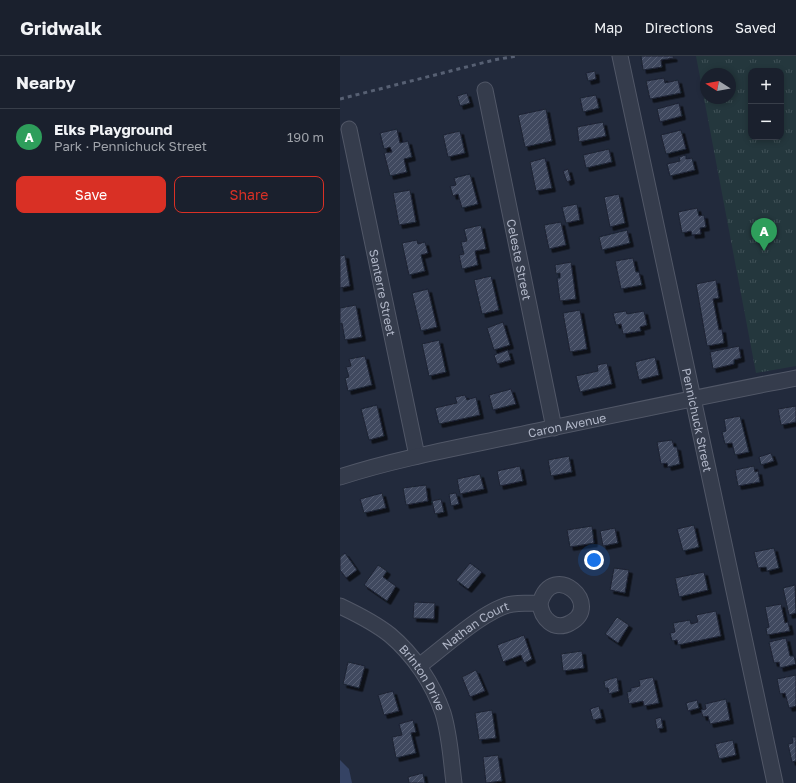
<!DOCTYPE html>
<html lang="en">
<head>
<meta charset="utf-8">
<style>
  :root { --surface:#1a202d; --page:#272d39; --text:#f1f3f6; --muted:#9fa3aa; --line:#383e49; --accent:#d93025 }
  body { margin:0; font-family:"Golos Text",sans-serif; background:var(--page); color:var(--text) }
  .controls { position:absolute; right:12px; top:12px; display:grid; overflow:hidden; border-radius:8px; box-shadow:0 2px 6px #0003 }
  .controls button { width:36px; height:36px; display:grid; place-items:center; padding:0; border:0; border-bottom:1px solid var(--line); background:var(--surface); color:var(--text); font:20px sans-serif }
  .compass { position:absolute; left:360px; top:12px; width:36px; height:36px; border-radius:50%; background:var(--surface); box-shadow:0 2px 6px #0003; rotate:281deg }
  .you { position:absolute; left:254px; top:504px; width:14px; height:14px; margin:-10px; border:3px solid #fff; border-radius:50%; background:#1a73e8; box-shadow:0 0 0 6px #1a73e833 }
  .badge { display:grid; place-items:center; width:26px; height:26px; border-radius:50%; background:var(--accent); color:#fff; font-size:13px; font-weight:700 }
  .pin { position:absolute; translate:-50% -33px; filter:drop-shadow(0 1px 2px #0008) }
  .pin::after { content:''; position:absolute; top:21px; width:14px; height:12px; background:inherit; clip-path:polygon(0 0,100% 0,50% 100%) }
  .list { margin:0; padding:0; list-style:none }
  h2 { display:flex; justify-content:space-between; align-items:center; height:52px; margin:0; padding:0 16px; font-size:17px }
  h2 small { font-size:13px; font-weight:400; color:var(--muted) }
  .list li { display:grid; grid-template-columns:26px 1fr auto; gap:12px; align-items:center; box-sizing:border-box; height:56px; padding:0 16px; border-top:1px solid var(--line) }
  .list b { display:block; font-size:15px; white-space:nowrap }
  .list p { margin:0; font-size:13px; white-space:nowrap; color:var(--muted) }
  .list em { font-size:13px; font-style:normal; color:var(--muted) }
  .actions { display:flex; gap:8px; padding:12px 16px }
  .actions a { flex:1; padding:9px 0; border:1px solid var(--accent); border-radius:8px; text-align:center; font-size:14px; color:var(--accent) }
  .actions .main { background:var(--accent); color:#fff }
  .map { position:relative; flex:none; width:456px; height:727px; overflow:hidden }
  header { display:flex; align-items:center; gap:24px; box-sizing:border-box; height:56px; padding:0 20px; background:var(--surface); border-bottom:1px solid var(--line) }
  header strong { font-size:19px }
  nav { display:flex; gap:22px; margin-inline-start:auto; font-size:14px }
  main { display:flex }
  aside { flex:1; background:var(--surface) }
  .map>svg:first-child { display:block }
</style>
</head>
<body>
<header>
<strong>Gridwalk</strong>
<nav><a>Map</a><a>Directions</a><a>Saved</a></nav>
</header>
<main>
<aside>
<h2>Nearby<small></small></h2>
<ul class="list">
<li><span class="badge" style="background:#2e9e5b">A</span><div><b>Elks Playground</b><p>Park · Pennichuck Street</p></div><em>190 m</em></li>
</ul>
<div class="actions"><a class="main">Save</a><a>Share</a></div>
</aside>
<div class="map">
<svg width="456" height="727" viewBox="0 0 456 727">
  <defs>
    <pattern id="grass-tufts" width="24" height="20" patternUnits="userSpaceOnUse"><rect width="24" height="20" fill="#24373d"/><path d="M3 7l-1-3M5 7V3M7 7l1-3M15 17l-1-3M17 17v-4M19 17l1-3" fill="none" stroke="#415258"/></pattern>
    <pattern id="building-hatch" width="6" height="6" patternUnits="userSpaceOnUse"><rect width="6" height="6" fill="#40495e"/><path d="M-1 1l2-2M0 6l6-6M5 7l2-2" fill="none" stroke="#596174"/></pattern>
    <filter id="shadow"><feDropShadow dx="3.5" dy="3.5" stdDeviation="0" flood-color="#0009"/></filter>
  </defs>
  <rect width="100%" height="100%" fill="#222a3c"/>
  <path fill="url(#grass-tufts)" fill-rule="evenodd" d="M 356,0 L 456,0 L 456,310 L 416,317 ZM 411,15 L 441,15 L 441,81 L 411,81 ZM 366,18 L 390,18 L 390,42 L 366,42 Z"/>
  <path fill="#354364" d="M 0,704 L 9,713 L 12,727 L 0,727 Z"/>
  <path fill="url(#building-hatch)" stroke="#1d2333" filter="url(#shadow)" d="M 301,0 L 333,0 L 334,2 L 321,4 L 322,11 L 303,14 Z
    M 255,15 L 256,23 L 248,25 L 246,17 Z
    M 324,22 L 325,27 L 338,24 L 341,37 L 310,43 L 306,25 Z
    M 127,37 L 130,47 L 120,50 L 117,40 Z
    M 256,39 L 259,52 L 243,56 L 240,42 Z
    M 339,47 L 342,60 L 320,66 L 317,53 Z
    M 206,53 L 212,85 L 185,91 L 178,59 Z
    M 263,66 L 266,80 L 239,86 L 237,71 Z
    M 57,73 L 60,87 L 68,85 L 72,101 L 64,103 L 67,116 L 50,120 L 44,97 L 52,96 L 50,91 L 44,93 L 40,77 Z
    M 341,74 L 346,93 L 326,98 L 321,79 Z
    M 120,75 L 125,97 L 108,101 L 103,79 Z
    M 269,93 L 272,106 L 246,112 L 243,99 Z
    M 346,99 L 346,103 L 352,102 L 355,114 L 330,120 L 327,108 L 340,105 L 339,101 Z
    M 205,102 L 212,132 L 196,135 L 190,106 Z
    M 228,113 L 231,124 L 227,126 L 223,115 Z
    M 130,118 L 138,148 L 122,152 L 118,138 L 113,140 L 110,130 L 116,129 L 114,122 Z
    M 70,134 L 76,166 L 59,169 L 53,137 Z
    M 279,138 L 285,167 L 270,171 L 264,141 Z
    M 237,148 L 240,164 L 226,167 L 222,151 Z
    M 357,152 L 359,160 L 364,159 L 366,171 L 360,172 L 361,178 L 352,179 L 351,175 L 342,177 L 338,156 Z
    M 221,166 L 226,189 L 209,193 L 204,169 Z
    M 141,169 L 146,193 L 135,195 L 138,209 L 122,213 L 119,199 L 124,198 L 121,186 L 127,185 L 124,173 Z
    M 287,174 L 290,187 L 262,194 L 259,181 Z
    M 77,184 L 78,188 L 85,186 L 88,197 L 81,199 L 85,215 L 69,219 L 62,187 Z
    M 5,199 L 10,230 L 0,232 L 0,200 Z
    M 293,202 L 296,216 L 299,216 L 302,229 L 281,233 L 275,205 Z
    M 231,206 L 236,243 L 220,245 L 217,222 L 220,222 L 220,217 L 216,218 L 215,209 Z
    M 151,220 L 159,254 L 142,258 L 134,224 Z
    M 376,224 L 379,242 L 373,243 L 379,274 L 382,273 L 384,287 L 367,290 L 356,228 Z
    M 88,233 L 97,271 L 81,275 L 72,237 Z
    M 16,249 L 22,281 L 5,284 L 2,267 L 0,268 L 0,252 Z
    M 240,254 L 247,293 L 230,296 L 223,257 Z
    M 286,255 L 287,258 L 304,255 L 307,269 L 300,271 L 301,275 L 283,278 L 281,268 L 276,269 L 273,257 Z
    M 163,266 L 170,289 L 154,294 L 147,272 Z
    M 99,284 L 106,316 L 89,320 L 82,288 Z
    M 399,290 L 401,302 L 394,304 L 394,308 L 373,313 L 370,296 Z
    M 168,294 L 171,304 L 157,308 L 154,299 Z
    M 25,300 L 32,329 L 8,335 L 5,322 L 9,321 L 6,311 L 11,310 L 9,303 Z
    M 315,301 L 319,319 L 299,324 L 295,306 Z
    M 267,307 L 272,328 L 240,336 L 236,320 L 258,315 L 257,309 Z
    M 171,333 L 176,348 L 153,354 L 149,339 Z
    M 125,339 L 127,344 L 136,341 L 140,359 L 99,368 L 95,352 L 117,347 L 115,341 Z
    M 37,349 L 44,380 L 29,384 L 21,353 Z
    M 456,350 L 456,366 L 441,369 L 438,353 Z
    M 400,360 L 409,396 L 395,399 L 392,387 L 385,388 L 382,376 L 386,375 L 384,363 Z
    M 332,384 L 334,391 L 337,391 L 340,408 L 328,411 L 327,407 L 321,408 L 317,386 Z
    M 431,397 L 434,405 L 421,409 L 419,401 Z
    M 229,400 L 232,416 L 211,420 L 208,404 Z
    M 180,410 L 183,425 L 160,430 L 157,415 Z
    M 414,410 L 415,416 L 418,415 L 420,426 L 398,430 L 395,414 Z
    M 140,418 L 144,433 L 120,438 L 117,423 Z
    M 86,429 L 88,445 L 66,449 L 63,432 Z
    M 42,437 L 46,452 L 24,457 L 20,443 Z
    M 116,437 L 119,448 L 111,450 L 109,438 Z
    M 101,443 L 104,456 L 95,458 L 92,445 Z
    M 354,469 L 359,491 L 343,495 L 337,473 Z
    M 252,470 L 254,487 L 230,491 L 227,474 Z
    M 275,472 L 278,487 L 263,490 L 260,475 Z
    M 434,492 L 439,512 L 427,515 L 426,511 L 418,512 L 414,496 Z
    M 5,497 L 17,514 L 6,522 L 0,514 L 0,501 Z
    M 130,507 L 142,516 L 128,533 L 116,524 Z
    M 38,509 L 47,515 L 43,521 L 56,530 L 47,545 L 24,529 Z
    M 274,512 L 289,514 L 285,537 L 270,534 Z
    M 364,516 L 368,534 L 339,541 L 335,522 Z
    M 455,529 L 456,557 L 449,559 L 443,532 Z
    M 74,546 L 95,547 L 94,563 L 73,562 Z
    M 441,548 L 445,567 L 448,566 L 450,575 L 427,579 L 426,572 L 429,571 L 425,551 Z
    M 376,555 L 381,580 L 338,589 L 337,584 L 332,585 L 330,577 L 335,576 L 333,567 L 350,564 L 351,568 L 358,566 L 356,559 Z
    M 277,561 L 289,569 L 278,587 L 265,578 Z
    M 184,579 L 192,603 L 184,607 L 181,599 L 163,606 L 157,589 Z
    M 446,582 L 450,600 L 454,600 L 456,608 L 440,612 L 439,606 L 434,607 L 429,586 Z
    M 242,595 L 244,612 L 223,615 L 221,598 Z
    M 8,606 L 25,610 L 19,632 L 3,628 Z
    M 136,614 L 145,635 L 130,641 L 122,621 Z
    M 456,619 L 456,650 L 449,652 L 445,637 L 440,638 L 437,623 Z
    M 277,621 L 279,635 L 269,638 L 268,632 L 265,632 L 264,625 Z
    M 313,621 L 319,647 L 304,650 L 303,645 L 289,648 L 287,636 L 291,635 L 291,632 L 300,630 L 299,624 Z
    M 53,635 L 59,655 L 44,659 L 38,639 Z
    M 386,643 L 390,664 L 370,668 L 368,660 L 363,661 L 361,654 L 366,653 L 365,648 Z
    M 357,644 L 359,652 L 348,655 L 346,647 Z
    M 259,650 L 262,662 L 253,664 L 250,653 Z
    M 152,654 L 156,682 L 139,684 L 135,657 Z
    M 321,661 L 323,672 L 317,673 L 315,663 Z
    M 73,664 L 76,676 L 71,677 L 76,697 L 56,702 L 52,681 L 62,679 L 59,668 Z
    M 452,681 L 456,681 L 456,705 L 452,706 L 448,688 L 453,687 Z
    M 393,684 L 396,699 L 379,703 L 375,688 Z
    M 158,699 L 162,725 L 146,727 L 143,701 Z
    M 83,717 L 85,727 L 69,727 L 68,721 Z"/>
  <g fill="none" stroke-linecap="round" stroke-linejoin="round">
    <defs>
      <g id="minor">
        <path id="s1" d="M 280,0 L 435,727"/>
        <path id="s2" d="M 145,34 L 214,372"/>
        <path id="s3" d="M 9,73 L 77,400"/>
        <path id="s4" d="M 0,421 C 62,401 128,390 192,376 C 280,358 368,339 456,322"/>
        <path id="s5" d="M 0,550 C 17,558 35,567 50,579 C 74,599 93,628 103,657 C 110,680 111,704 114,727"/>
        <path id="s6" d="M 79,610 C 101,594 147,551 173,548 C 182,547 191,547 200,547 C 201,562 214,576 230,567 C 264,549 213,503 200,547"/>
      </g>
    </defs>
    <use href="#minor" stroke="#515767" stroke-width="17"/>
    <use href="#minor" stroke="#353c4c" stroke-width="15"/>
    <path stroke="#576073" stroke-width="3" stroke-dasharray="4 4" stroke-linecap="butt" d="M 0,43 L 154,4 L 176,0"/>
  </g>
  <g text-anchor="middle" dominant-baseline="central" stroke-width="3" stroke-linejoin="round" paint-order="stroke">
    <g font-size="12" fill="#b1b7c8" stroke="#1b2131">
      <text stroke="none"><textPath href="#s2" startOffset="173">Celeste Street</textPath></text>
      <text stroke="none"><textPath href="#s3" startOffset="167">Santerre Street</textPath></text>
      <text stroke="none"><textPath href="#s1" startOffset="372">Pennichuck Street</textPath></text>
      <text stroke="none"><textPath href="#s4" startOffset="233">Caron Avenue</textPath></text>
      <text stroke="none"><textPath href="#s6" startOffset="70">Nathan Court</textPath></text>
      <text stroke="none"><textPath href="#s5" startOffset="112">Brinton Drive</textPath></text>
    </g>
  </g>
</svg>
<div class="controls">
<button>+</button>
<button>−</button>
</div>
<svg class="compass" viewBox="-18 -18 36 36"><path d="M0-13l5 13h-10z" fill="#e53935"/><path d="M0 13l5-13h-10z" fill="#9fa3aa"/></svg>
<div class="you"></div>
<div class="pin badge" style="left:424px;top:195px;background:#2e9e5b">A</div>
</div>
</main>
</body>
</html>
